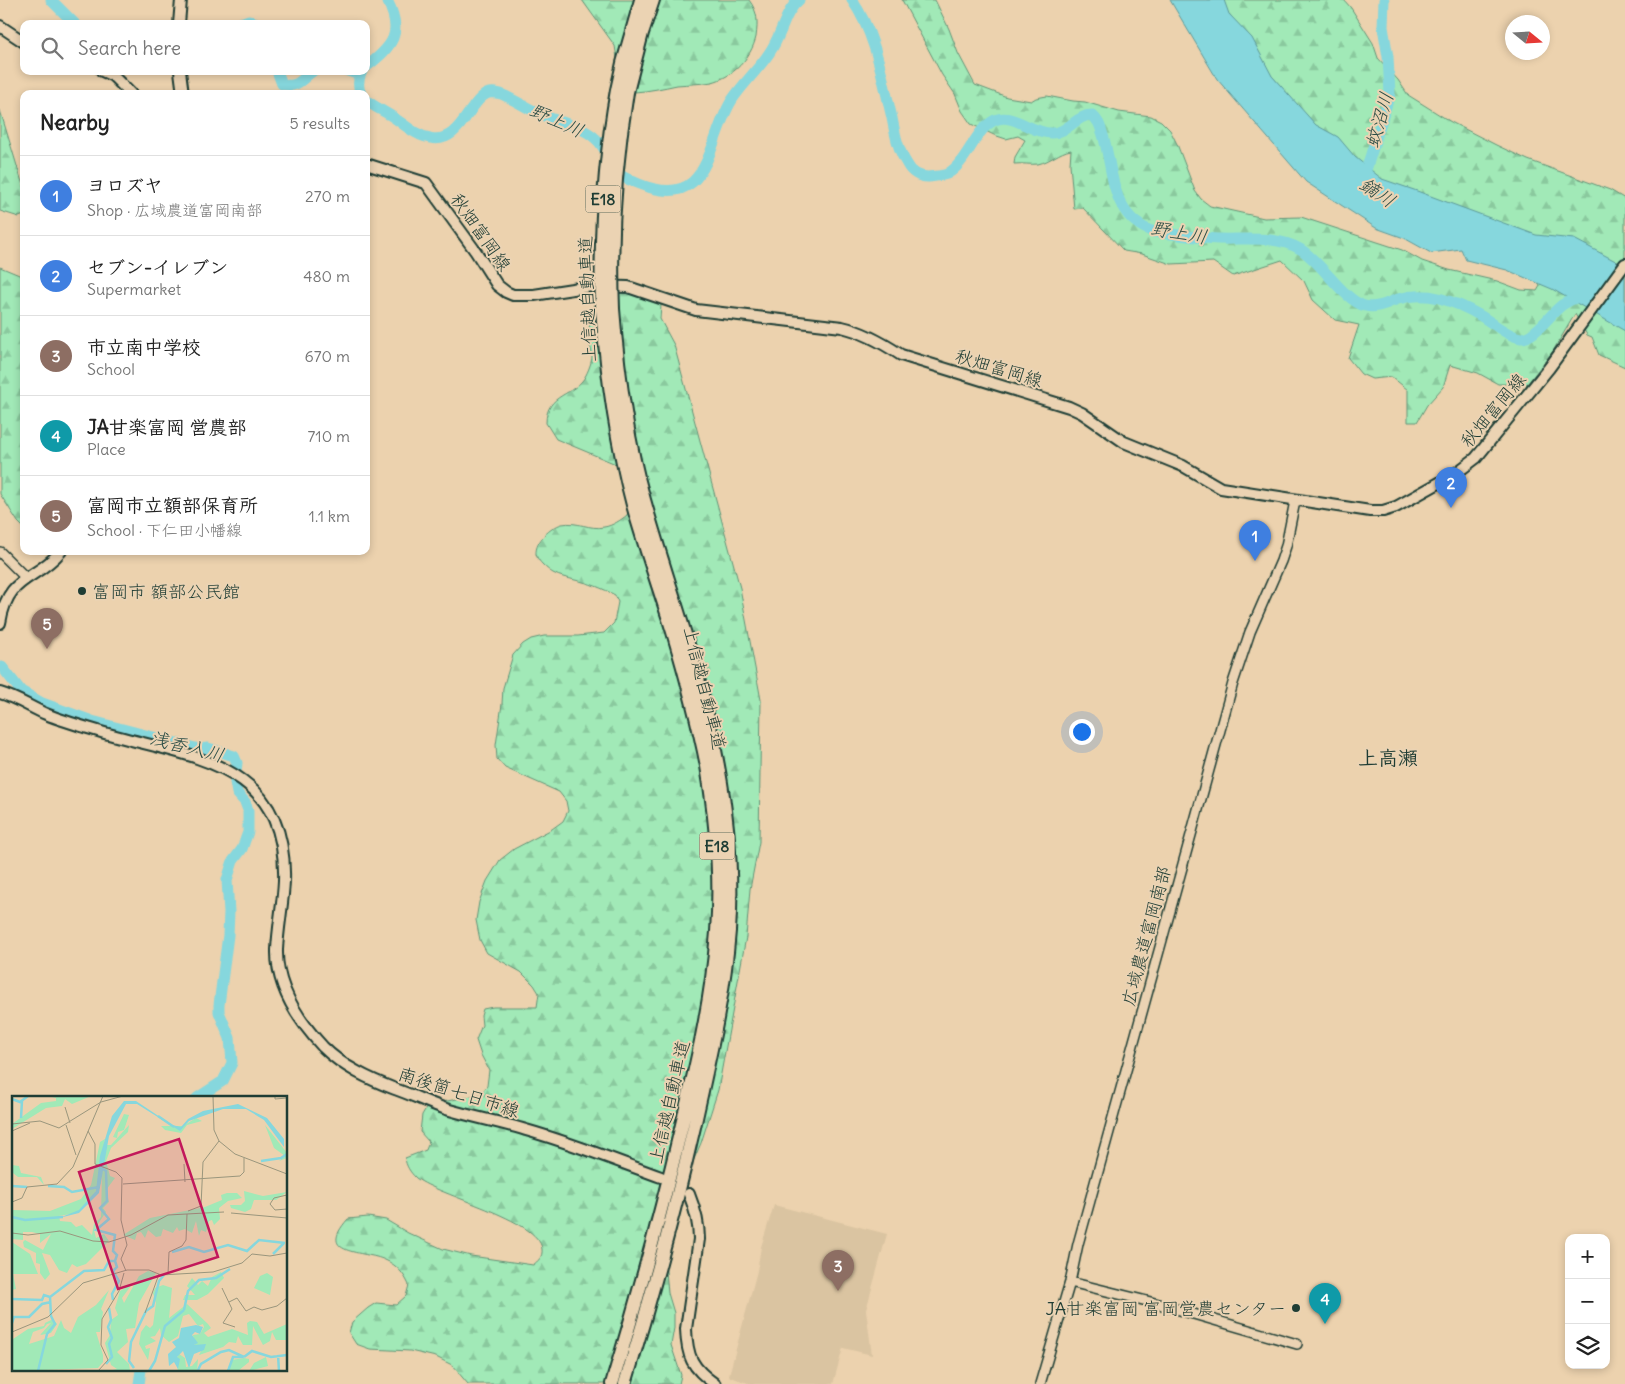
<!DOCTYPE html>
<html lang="en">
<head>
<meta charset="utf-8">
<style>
  :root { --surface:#fff; --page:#f6f6f6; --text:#222; --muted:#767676; --line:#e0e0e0; --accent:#ea580c }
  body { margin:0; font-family:Delius,"Klee One",sans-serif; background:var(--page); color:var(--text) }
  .controls { position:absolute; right:15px; bottom:15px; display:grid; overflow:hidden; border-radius:10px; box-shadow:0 2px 8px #0003 }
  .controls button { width:45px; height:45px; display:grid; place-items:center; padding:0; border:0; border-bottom:1px solid var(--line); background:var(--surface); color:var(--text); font:25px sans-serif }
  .compass { position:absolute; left:1505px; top:15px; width:45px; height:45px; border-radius:50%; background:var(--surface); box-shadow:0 2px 8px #0003; rotate:108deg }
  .you { position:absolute; left:1081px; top:731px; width:18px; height:18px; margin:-12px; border:4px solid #fff; border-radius:50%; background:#1a73e8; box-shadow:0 0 0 8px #1a73e833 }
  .badge { display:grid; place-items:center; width:32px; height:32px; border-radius:50%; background:var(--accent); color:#fff; font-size:16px; font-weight:700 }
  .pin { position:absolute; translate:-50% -41px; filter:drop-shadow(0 1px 2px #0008) }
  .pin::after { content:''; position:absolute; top:26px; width:18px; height:15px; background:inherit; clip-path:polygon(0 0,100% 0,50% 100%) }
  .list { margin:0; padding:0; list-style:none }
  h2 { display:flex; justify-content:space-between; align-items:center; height:65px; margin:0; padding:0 20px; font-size:21px }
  h2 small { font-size:16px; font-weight:400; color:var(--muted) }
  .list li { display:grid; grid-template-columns:32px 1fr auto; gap:15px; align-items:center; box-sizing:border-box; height:80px; padding:0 20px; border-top:1px solid var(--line) }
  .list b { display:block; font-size:19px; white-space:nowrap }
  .list p { margin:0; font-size:16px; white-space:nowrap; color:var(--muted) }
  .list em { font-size:16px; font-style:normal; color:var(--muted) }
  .icon { flex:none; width:28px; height:28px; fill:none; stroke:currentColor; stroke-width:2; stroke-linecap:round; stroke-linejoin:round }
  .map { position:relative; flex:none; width:1625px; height:1384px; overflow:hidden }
  .search { position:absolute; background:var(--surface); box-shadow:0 2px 8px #0003; left:20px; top:20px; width:350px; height:55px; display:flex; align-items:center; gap:12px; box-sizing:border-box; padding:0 18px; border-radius:10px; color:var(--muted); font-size:19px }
  .panel { position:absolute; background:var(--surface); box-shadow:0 2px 8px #0003; left:20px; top:90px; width:350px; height:465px; border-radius:10px }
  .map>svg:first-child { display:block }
</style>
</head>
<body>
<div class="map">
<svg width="1625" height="1384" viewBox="0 0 1625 1384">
  <defs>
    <pattern id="forest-firs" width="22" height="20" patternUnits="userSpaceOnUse" patternTransform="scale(1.25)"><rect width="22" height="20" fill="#a1e9b7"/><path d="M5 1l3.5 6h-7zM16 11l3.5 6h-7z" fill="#8ac99e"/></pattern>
  </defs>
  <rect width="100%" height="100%" fill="#ecd2ae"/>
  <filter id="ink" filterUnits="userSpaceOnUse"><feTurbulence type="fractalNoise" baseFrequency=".02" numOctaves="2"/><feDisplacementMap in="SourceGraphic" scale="10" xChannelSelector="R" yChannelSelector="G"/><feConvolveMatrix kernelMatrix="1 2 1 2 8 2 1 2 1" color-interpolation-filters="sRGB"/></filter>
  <g filter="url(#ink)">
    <path fill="#dac4a1" d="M 774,1205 L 887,1234 L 866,1310 L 872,1355 L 843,1348 L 833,1384 L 751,1384 L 730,1377 L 729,1375 L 757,1271 L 761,1247 Z"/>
    <path fill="url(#forest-firs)" stroke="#609376" d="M 582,0 L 749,0 C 758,12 758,22 756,37 C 751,58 733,77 712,82 C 701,84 688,84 677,85 C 663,88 649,91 635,92 L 621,82 L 615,46 Z
      M 902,0 L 935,0 L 949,29 L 958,53 L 975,85 L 1007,97 L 1031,101 L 1036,98 L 1047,96 L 1073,101 L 1085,102 L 1119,112 L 1151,116 L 1161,121 L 1170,130 L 1177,144 L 1195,191 L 1201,199 L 1210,206 L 1264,218 L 1301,217 L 1402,250 L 1422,261 L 1449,270 L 1497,281 L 1521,290 L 1537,291 L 1540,286 L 1539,281 L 1370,191 L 1207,0 L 1344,0 L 1351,8 L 1373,43 L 1378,58 L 1398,80 L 1408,95 L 1451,122 L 1496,145 L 1528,160 L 1610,190 L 1625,199 L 1625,367 L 1599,355 L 1592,337 L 1587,335 L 1575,314 L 1553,351 L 1527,384 L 1498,384 L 1478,373 L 1450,365 L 1443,387 L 1427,405 L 1417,422 L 1408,422 L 1408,390 L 1392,377 L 1372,379 L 1361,374 L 1348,358 L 1359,325 L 1335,320 L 1313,300 L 1304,281 L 1282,260 L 1233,276 L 1213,262 L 1171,264 L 1142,254 L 1124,251 L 1083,208 L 1074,209 L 1070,164 L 1071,150 C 1059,152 1051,161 1038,164 C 1031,165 1022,163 1014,164 L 1015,157 L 1025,140 L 1018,136 L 1006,139 L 994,135 L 971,124 L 962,111 L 955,94 L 942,75 Z
      M 0,110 L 24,189 L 24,215 L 19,217 L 0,211 Z
      M 0,267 L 24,277 L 24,528 L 18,522 L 0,494 Z
      M 621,288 L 653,291 L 661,305 L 660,319 L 674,345 L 740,588 L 761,700 L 759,842 L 750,889 L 746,937 L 718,1090 L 701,1143 L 689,1171 L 683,1201 L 670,1206 L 663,1237 L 668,1293 L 674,1313 L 674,1328 L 671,1345 L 681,1375 L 679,1384 L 468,1384 L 452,1365 L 436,1357 L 410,1351 L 370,1349 L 356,1344 L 349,1333 L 352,1322 L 368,1308 L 376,1303 L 396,1305 L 406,1296 L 409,1285 C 404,1274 397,1265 385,1260 C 364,1250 315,1256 348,1219 L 368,1217 L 386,1220 L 408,1233 L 443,1249 L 471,1256 L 533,1265 C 538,1261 543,1257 542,1249 C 539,1219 439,1196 416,1178 C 410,1172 406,1166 405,1158 L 426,1150 L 429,1142 L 420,1132 L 422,1115 L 428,1105 L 481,1094 L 487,1086 L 489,1070 L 481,1055 L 476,1040 L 482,1025 L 481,1016 L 483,1009 L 493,1007 L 537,1007 L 539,993 L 534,985 L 521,972 L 487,953 L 480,940 L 476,920 L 479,902 L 487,881 L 500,860 L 514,849 L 552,829 L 563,821 L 568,811 L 566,801 L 559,792 L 505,768 L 497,759 L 496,745 L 502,704 L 503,688 L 513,655 L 523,644 L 531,639 L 544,636 L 578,636 L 604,633 L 614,623 L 618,602 L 615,595 C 602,588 589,583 575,580 C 568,578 560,577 553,573 C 548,570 537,561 536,554 C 535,541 551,527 562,524 C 577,521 590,530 604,527 C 612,526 621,520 627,515 L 632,504 L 623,467 L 556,439 L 546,423 C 546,392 575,397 586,375 C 589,369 593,359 592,353 C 591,348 589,343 588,338 C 587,328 594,312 600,305 C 605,298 614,293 621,288 Z"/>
    <path fill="#86d7dd" stroke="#5d9999" d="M 1170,0 L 1224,0 L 1229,14 L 1252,38 L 1272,76 L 1316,125 L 1338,137 L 1355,157 L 1382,179 L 1417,191 L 1536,235 L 1574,239 L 1625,266 L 1625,331 L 1552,289 L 1507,270 L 1466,260 L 1461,249 L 1431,253 L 1404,238 L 1376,228 L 1306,182 L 1217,79 Z"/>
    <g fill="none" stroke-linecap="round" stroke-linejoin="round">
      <path stroke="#86d7dd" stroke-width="11" d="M 51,0 L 75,24
        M 852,0 C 876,35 882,77 892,118 C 895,134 898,150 907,164 C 911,172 919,177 928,177 C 934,176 942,176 947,174 C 969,162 975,126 998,119 C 1014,114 1034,134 1052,133 C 1068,133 1076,115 1092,115 C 1099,121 1100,126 1103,135 C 1114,172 1110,217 1154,232 C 1175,234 1197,238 1218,239 C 1246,240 1275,235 1300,249 C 1320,260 1344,301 1365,306 C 1377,309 1387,303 1398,299 C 1412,295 1426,295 1439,298 C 1454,302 1469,309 1481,316 C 1493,323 1507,336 1521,338 C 1534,339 1551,313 1562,305 C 1570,300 1577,297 1586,295
        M 238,24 L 249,20 L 259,24
        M 366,67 C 393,46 404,33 387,0
        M 277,71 L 282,84 C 298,89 302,78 313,71
        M 348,71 L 360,75
        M 361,94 C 357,86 358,79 362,71
        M 366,100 C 374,107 384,111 393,117 C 404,124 416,136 430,138 C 461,145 469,99 489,93 C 493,92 497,93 501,94 C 516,100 529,110 545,116 C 562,123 582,126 596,139 C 607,148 611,167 622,176 C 627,179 634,182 639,184 C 712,213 706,141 732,100 C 746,79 767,62 777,39 C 784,25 787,10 799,0
        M 1361,179 L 1366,170 L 1390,94 L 1388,57 L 1383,27 L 1384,0
        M 2,667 L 21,691 L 42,703 L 92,721 L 199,749 L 208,748 L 234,756 L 237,763 L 235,782 L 237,793 L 245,802 L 248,810 L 248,832 L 242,849 L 233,861 L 227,880 L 229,912 L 228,935 L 219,1005 L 219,1012 L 230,1038 L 232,1063 L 223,1081 L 197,1098
        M 139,1384 L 141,1370"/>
      <defs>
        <path id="minor" d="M 0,552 L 26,578
          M 1070,1282 L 1159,1304 L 1297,1344
          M 1040,1384 L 1070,1282 L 1078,1244 L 1233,683 L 1250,632 L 1281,561 L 1286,546 L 1295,501"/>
        <path id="major" d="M 179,24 L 181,0
          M 0,26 L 24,42
          M 102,71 L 113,76 L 131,94
          M 180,71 L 183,94
          M 366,164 L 426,183 L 476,252 L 497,285 L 506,292 L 513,295 L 534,295 L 592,286 L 628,287 L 696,310 L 842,327 C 864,332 883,343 901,355 L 1069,407 L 1082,413 L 1124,442 L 1183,466 L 1221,488 L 1370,511 L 1383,511 L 1396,507 L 1455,474 L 1476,458 L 1549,368 L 1625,264
          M 0,623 C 8,574 35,582 61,551
          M 0,693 C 17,698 30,707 46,714 C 63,721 81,726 98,731 C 187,758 288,758 284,881 C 283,904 278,927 277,950 C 276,988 299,1021 323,1047 C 343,1067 369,1079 395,1089 C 412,1095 429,1103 446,1109 C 473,1117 500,1122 526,1130 C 572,1143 617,1161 661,1177
          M 689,1194 C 695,1209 699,1223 699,1239 L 686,1329 C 687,1357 692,1368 715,1384"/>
        <path id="highway" d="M 617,90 L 623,63 L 641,0
          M 627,92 L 642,33 L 653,0
          M 602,309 C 607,375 616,441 633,505 C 645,548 660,590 673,632 C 686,676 698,721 707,766 C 716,820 721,877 717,932 C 712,1000 696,1067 680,1133 C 660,1217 637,1301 612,1384
          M 613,309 C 618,373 626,437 644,500 C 669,589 702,675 718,766 C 728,820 733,876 729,931 C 724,997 708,1063 694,1127 C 674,1214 651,1299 625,1384"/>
      </defs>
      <use href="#minor" stroke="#1f3d34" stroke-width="12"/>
      <use href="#major" stroke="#1f3d34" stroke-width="14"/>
      <use href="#highway" stroke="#1f3d34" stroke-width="16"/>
      <use href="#minor" stroke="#ebd3b3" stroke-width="9"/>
      <use href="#major" stroke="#ebd3b3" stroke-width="10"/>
      <use href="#highway" stroke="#ebd3b3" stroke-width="12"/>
      <defs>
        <path id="highway-bridge" d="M 602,309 C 600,235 604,163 617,90
          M 613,309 C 610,235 615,164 627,92"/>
      </defs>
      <use href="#highway-bridge" stroke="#1f3d34" stroke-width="16" stroke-linecap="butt"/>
      <use href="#highway-bridge" stroke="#ebd3b3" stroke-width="12"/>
    </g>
  </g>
  <g fill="#1f3d34" stroke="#ebd3b3" stroke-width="2">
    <circle cx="82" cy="591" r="5"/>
    <circle cx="1296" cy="1308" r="5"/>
  </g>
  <g text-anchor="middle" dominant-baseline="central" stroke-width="4" stroke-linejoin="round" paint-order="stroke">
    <g fill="#ebd3b3" stroke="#5c6a5a" stroke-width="1">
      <rect x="585.5" y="185.5" width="35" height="27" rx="4"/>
      <rect x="699.5" y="832.5" width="35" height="27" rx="4"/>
    </g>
    <g font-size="16" font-weight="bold" fill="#1f3d34">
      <text x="603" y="199">E18</text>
      <text x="717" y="846">E18</text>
    </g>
    <g font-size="18" fill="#1f3d34" stroke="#ebd3b3">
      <text transform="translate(481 232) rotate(55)">秋畑富岡線</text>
      <text transform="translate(587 299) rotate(-92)">上信越自動車道</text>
      <text transform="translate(999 368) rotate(17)">秋畑富岡線</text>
      <text transform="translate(1493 410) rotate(-50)">秋畑富岡線</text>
      <text transform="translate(705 688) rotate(76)">上信越自動車道</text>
      <text transform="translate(1146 936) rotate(-75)">広域農道富岡南部</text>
      <text transform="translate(459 1092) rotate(18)">南後箇七日市線</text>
      <text transform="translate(669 1102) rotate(-77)">上信越自動車道</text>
    </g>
    <g font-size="18" fill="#1f3d34" stroke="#ebd3b3" text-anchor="start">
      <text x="92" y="591">富岡市 額部公民館</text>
      <text x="1286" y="1308" text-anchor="end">JA甘楽富岡 富岡営農センター</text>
    </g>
    <g font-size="19" font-style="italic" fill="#294c45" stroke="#ebd3b3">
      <text transform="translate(557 120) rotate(24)">野上川</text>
      <text transform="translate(1379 120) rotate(-74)">蚊沼川</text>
      <text transform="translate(1378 192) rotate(34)">鏑川</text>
      <text transform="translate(1179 232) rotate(10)">野上川</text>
      <text transform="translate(187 746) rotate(14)">浅香入川</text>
    </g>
    <g font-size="20" font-weight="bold" fill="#1f3d34" stroke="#ebd3b3">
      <text x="1388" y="757">上高瀬</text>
    </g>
  </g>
  <g transform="translate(12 1096)">
    <rect width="275" height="275" fill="#ecd2ae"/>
    <path d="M 112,18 L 117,19 L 112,34 L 106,36 L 105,42 L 101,41 ZM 0,146 L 18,158 L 26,178 L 1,178 L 4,193 L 0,194 Z" fill="#a1e9b7"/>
    <path d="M 36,0 L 79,0 L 60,8 L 53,3 L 50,10 L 34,12 L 0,33 L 0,28 L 29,7 L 44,5 L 44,2 ZM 184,22 L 190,25 L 175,29 L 169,37 L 153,34 L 149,30 L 171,30 ZM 117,29 L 116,36 L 99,52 L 94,65 L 98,80 L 103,82 L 94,94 L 97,106 L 91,112 L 94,116 L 82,134 L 84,142 L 92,138 L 97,145 L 74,168 L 65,171 L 60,168 L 55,177 L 47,174 L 38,159 L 30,157 L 38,178 L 33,184 L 28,177 L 28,168 L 24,167 L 24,157 L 12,151 L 11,146 L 13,144 L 31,154 L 39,138 L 28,147 L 28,138 L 20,136 L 11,136 L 11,144 L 0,143 L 0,114 L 38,115 L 69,103 L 79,89 L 88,46 L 93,43 L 92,49 L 99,49 ZM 90,75 L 89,121 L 82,128 L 80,139 L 70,129 L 64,131 L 59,126 L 48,125 L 47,120 L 64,117 L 76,108 L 89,87 ZM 253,29 L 275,57 L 275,62 L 267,65 L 273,60 L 262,52 ZM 0,69 L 7,70 L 9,77 L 29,81 L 32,89 L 25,81 L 6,81 L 1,77 ZM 232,95 L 251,100 L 275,96 L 264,104 L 242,104 L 239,113 L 233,116 L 219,112 L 218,109 L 229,109 L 233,105 ZM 215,97 L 225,97 L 230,102 L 216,105 L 207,112 L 208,123 L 202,129 L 200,124 L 197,125 L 194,136 L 189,134 L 187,140 L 184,125 L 180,137 L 173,133 L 167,135 L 165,131 L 161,137 L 151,133 L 149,140 L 144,141 L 136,134 L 133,142 L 129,136 L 125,137 L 123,144 L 111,139 L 138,122 L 193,111 L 210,104 L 209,99 ZM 136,175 L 144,177 L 127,207 L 123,232 L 114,233 L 116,246 L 105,256 L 117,268 L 118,275 L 96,275 L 105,273 L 99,269 L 93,247 L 98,239 L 99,224 L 106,219 L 103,212 L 108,195 L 121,187 L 110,202 L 112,207 L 127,180 ZM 209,176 L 212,182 L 196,198 L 185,204 L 171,204 L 173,199 L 183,199 L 175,190 L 180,182 L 186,189 L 190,185 L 196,190 L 200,181 ZM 255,177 L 261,181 L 258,199 L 242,192 L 248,180 ZM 151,189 L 160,192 L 157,222 L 175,208 L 196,228 L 199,232 L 192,237 L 196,241 L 220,233 L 236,239 L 235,227 L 238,225 L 245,226 L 252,238 L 275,228 L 274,244 L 264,244 L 260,236 L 258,245 L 251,249 L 241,230 L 240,249 L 231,249 L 226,240 L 224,247 L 217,246 L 211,251 L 187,259 L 192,249 L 183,251 L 181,239 L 188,238 L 192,231 L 191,228 L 186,230 L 177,218 L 171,220 L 166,240 L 157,246 L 149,239 L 148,232 L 143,240 L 138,241 L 144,245 L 133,250 L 134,253 L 138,252 L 136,264 L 127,248 L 129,236 L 134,229 L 138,232 L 141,229 L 144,207 L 141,197 L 143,192 ZM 97,194 L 89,213 L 91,216 L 88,236 L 84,236 L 91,259 L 91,266 L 86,272 L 0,275 L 1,243 L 16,233 L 32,230 L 33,227 L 41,223 L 45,228 L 39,237 L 28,239 L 39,227 L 35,228 L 32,232 L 21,236 L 17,248 L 42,240 L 49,224 L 52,232 L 59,237 L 66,221 L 84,209 ZM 167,258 L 173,262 L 174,271 L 180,270 L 186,263 L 185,275 L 166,275 L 164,263 ZM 254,261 L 256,270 L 237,275 L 242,267 ZM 232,262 L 237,263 L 237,266 L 226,275 L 215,275 L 220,264 Z" fill="#a1e9b7" fill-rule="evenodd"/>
    <path d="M 112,5 L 124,5 L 160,29 L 169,31 L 176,23 L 191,15 L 226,8 L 255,22 L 272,43 L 272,51 L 252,24 L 234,13 L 211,13 L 177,25 L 168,35 L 125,8 L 114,8 L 97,40 L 87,97 L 67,117 L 47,122 L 67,114 L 84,95 L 88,60 L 100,20 ZM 184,229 L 191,231 L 188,238 L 183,236 L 180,239 L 186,247 L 182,249 L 194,248 L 192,254 L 182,258 L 177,272 L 171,255 L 165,261 L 168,263 L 166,273 L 162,266 L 157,270 L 156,258 L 164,251 L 160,246 L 167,242 L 169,232 Z" fill="#86d7dd"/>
    <path fill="none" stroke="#86d7dd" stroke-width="2.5" d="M 0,3 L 8,6 L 16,0M 146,20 L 162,31M 9,22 L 10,5M 249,65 L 269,62 L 275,58M 91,73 L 94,75 L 95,105 L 88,112 L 97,123 L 84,134 L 103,139 L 101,155 L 105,159 L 103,165M 0,90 L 15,91M 36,90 L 52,91 L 60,96 L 87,91M 0,121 L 13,124 L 51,121M 160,156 L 177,151 L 192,156 L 216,149 L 235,155 L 247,144 L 273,147M 261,158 L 272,147M 0,203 L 30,204 L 32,199 L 38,201M 101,204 L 100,198 L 107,185 L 101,175 L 105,171 L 103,165M 172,214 L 176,195 L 187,184 L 204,182 L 218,173M 0,227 L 2,221 L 17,221 L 30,208 L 39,206M 266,259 L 267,275M 232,261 L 240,255 L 259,261 L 275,259M 94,268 L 100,261 L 97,248 L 100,242 L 96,231 L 99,224 L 97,212M 122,272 L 117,265 L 119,246 L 134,215 L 141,210 L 147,185 L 152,179M 186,274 L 189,268 L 209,256 L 217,254 L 232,261M 26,275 L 35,238 L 43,228 L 39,220 L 38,201 L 72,175 L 92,174 L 97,165 L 103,165M 137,275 L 143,265 L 153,230 L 172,214M 216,275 L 221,261 L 231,261"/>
    <path fill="none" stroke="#9a967d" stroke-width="1" d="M 263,0 L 263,3 L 275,2M 89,6 L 111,0M 53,11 L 58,27M 0,28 L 28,25 L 47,32 L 89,6M 54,29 L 64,59M 0,35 L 18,27M 76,35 L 83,48 L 83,68 L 104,76 L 110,82 L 109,124 L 115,149 L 109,163 L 114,175M 207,45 L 223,58 L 275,78M 172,68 L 173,86M 111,88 L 228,80 L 232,76 L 232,62M 275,99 L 262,102 L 258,108 L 263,114 L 275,113M 0,106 L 10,102 L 15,91 L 45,88 L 61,71 L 91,0M 176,115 L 189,110 L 191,66 L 207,45 L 202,34 L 201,0M 219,117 L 275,122M 0,137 L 16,139 L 48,135 L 81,145 L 97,146 L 119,139 L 156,119 L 212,116M 156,178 L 157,156 L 170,150 L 174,144 L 175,118M 210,192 L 220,213 L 211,227 L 223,231M 217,206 L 225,202 L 234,215 L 242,211 L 250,214 L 265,210 L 275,202M 133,217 L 147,178M 0,236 L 36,221 L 71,187 L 115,174 L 137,174 L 149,179 L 201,176 L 230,167 L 240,158 L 258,160 L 275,157M 86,275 L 96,264 L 89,249 L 90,223 L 107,195 L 112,177"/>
    <path fill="#c2185b" fill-opacity="0.15" stroke="#c2185b" stroke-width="2.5" d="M 167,43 L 206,161 L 106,193 L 67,76 Z"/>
    <rect width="275" height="275" fill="none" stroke="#1f3d34" stroke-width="2.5"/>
  </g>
</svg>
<div class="controls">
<button>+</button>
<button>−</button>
<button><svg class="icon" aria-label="layers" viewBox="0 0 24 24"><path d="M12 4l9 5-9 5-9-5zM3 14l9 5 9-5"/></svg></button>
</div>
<svg class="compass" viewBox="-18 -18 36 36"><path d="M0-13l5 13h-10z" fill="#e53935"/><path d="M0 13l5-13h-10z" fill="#767676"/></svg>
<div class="you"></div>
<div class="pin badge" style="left:1255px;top:561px;background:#3f7fe0">1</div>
<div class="pin badge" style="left:1451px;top:508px;background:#3f7fe0">2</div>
<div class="pin badge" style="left:838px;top:1291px;background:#8d6e63">3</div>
<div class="pin badge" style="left:1325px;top:1324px;background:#0f9aa8">4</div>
<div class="pin badge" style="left:47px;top:649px;background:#8d6e63">5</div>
<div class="search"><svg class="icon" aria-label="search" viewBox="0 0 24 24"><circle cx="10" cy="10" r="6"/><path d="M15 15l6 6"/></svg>Search here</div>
<section class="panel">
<h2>Nearby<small>5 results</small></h2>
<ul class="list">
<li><span class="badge" style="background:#3f7fe0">1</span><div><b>ヨロズヤ</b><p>Shop · 広域農道富岡南部</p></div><em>270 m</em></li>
<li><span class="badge" style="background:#3f7fe0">2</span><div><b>セブン-イレブン</b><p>Supermarket</p></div><em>480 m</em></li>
<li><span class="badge" style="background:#8d6e63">3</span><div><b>市立南中学校</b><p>School</p></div><em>670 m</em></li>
<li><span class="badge" style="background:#0f9aa8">4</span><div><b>JA甘楽富岡 営農部</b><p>Place</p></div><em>710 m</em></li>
<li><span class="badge" style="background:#8d6e63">5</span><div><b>富岡市立額部保育所</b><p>School · 下仁田小幡線</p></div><em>1.1 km</em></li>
</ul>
</section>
</div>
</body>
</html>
